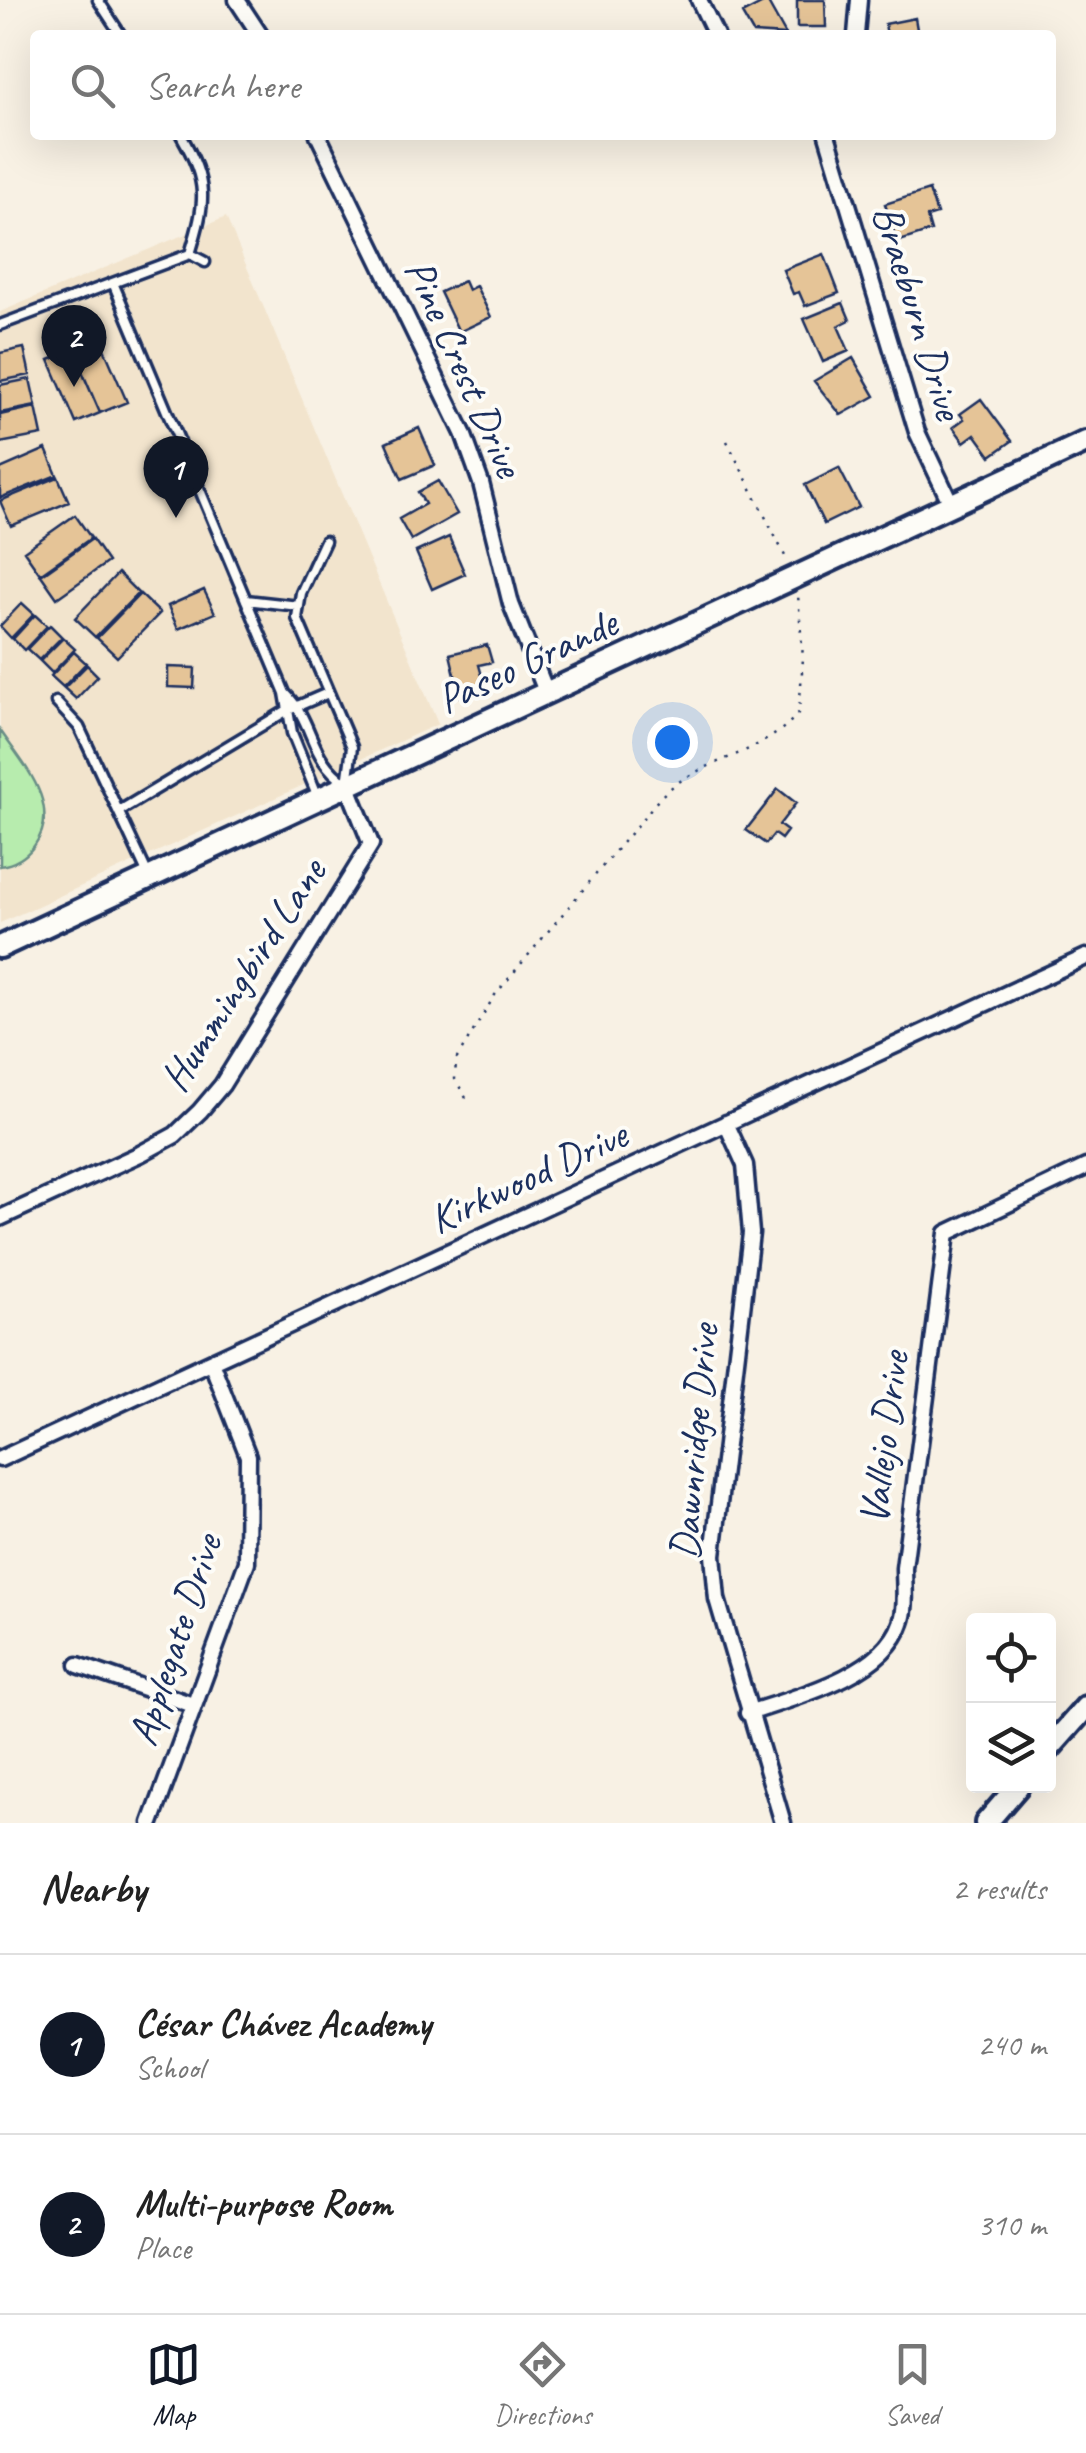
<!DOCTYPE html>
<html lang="en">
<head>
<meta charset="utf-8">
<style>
  :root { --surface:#fff; --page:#f2f2f2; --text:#222; --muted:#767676; --line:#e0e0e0; --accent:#111827 }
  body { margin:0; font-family:Caveat,sans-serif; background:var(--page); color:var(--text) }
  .controls { position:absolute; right:30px; bottom:30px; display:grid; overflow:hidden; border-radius:10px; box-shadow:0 10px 40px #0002 }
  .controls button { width:90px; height:90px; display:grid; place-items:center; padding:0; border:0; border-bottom:2px solid var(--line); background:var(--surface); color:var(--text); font:50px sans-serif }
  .you { position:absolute; left:672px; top:742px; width:35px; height:35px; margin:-25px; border:8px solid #fff; border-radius:50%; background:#1a73e8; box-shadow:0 0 0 15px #1a73e833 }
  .badge { display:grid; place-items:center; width:65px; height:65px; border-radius:50%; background:var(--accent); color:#fff; font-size:32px; font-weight:700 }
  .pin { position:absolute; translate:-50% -82px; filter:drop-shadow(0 2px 5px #0008) }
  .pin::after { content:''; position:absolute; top:52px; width:35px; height:30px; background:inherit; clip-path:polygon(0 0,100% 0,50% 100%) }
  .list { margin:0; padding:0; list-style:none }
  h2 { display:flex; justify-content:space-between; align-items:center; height:130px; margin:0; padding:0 40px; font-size:42px }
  h2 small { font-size:32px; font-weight:400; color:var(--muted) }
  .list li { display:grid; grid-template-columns:65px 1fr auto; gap:30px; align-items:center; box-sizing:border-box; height:180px; padding:0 40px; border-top:2px solid var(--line) }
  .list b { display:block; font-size:38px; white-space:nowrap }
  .list p { margin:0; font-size:32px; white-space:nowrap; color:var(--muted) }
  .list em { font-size:32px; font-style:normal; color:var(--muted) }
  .icon { flex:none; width:55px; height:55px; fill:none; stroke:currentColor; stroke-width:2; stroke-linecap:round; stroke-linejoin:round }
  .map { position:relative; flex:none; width:1086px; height:1823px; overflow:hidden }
  .search { position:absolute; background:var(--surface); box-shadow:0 10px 40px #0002; left:30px; right:30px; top:30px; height:110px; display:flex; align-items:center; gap:25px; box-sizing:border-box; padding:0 35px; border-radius:10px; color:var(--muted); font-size:38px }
  .sheet { height:490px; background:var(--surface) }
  nav { display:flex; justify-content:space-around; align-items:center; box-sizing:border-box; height:140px; border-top:2px solid var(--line); background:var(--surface); font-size:28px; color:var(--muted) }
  nav a { display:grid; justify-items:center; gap:5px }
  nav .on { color:var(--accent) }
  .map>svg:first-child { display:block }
</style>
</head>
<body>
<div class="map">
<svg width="1086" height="1823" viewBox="0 0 1086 1823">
  <rect width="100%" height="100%" fill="#f8f1e4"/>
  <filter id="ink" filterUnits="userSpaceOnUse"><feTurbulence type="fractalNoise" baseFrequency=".01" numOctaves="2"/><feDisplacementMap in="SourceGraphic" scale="20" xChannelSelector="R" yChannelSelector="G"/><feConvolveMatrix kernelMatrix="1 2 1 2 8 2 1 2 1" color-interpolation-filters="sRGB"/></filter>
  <g filter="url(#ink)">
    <path fill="#f2e4cd" d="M 226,217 L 438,724 L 0,923 L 0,312 Z"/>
    <path fill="#b7ecae" stroke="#698e86" stroke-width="2.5" d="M 0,730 C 22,763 64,806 34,846 C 25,858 14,864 0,866 Z"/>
    <path fill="#e5c497" stroke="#1b2f5e" stroke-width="2.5" d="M 797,0 L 825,0 L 826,27 L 797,27 Z
      M 767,1 L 786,35 L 753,33 L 742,14 Z
      M 915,18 L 918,35 L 925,35 L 887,35 L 885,24 Z
      M 929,190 L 937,214 L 927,217 L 931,231 L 897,242 L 885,204 Z
      M 824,254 L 839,293 L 805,306 L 799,292 L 793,294 L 783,270 Z
      M 464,281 L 468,290 L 476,286 L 491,317 L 459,332 L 440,292 Z
      M 843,303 L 850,320 L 838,326 L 849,351 L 823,362 L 804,319 Z
      M 102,344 L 127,402 L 100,413 L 75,356 Z
      M 24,348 L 30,375 L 0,381 L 0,353 Z
      M 73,350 L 100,413 L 76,423 L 49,360 Z
      M 853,358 L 875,396 L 841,415 L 814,381 Z
      M 30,379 L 36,406 L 0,413 L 0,385 Z
      M 981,399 L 1012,441 L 991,456 L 975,434 L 964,442 L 953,427 L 964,419 L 960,414 Z
      M 36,407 L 42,435 L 0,443 L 0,415 Z
      M 419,428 L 435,465 L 402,479 L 386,443 Z
      M 46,449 L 57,475 L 0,498 L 0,469 Z
      M 839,468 L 859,507 L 824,524 L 805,485 Z
      M 58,477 L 69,502 L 11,526 L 0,501 Z
      M 438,481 L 457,514 L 411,540 L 399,519 L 425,504 L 418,492 Z
      M 75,515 L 91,538 L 40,574 L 24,551 Z
      M 449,537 L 465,574 L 432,589 L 416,552 Z
      M 92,539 L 108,562 L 57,598 L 41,575 Z
      M 118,573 L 138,593 L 95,637 L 75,618 Z
      M 204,590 L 215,613 L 178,629 L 168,606 Z
      M 140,594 L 160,613 L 117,657 L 97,638 Z
      M 22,603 L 34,614 L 11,638 L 0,626 Z
      M 35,615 L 47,626 L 24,650 L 13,639 Z
      M 50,625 L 62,637 L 39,660 L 27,649 Z
      M 63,638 L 75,649 L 52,673 L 40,661 Z
      M 487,645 L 492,662 L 479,665 L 486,690 L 460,696 L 450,654 Z
      M 74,652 L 86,663 L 63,687 L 51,676 Z
      M 87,665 L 98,676 L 76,699 L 64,688 Z
      M 168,667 L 195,668 L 194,688 L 168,687 Z
      M 778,789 L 796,803 L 779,825 L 787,831 L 781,839 L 774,834 L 766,844 L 746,830 Z"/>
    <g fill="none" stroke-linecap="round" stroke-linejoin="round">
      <defs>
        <path id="lane" d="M 98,0 L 121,35
          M 181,135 C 209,184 206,201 190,254
          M 114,285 L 285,693 C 316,724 307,757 347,784 L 352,747 L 297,618 L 301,593 L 325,541
          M 0,325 L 190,254 L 205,262
          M 246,600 L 299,606
          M 285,693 L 292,733 L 318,797
          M 56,702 L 79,727 L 149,877
          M 121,810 L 286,711 L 328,693"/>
        <path id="street" d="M 237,0 L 260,35
          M 699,0 L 716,35
          M 856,35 L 859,0
          M 318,135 L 463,433 L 481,483 L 511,604 L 547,694
          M 827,135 L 917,432 L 952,506
          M 726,1123 L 745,1165 L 751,1233 L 713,1555 L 717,1599 L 783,1823
          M 0,1218 L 140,1154 L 175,1135 L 200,1111 L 222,1085 L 371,844 L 347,784
          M 0,1459 L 1086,957
          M 78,1665 L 193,1705
          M 748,1713 C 794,1698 884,1675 901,1623 C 907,1608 904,1585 904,1568 L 947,1233 L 1086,1167
          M 151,1823 L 247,1562 L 248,1456 L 212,1364"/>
        <path id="secondary" d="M 0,947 L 1086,442
          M 1048,1750 L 1086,1707
          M 986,1823 L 1018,1786"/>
      </defs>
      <use href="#lane" stroke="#1b2f5e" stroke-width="15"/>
      <use href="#street" stroke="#1b2f5e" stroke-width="21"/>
      <use href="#secondary" stroke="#1b2f5e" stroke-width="28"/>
      <path stroke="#1b2f5e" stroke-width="2.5" stroke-dasharray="2.5 8" stroke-linecap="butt" d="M 727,441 L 787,560
        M 466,1098 L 455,1079 L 456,1060 L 495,995 L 658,800 C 696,757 762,759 799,712 L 803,658 L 798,595"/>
      <use href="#lane" stroke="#fdfcf7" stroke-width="8"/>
      <use href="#street" stroke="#fdfcf7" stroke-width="14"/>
      <use href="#secondary" stroke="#fdfcf7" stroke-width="20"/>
    </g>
  </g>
  <g text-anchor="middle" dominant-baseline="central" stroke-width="8" stroke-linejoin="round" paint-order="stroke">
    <g font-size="42" fill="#1b2f5e" stroke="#fdfcf7">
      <text transform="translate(918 312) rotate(73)">Braeburn Drive</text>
      <text transform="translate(464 368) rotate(66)">Pine Crest Drive</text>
      <text transform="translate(527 661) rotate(-25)">Paseo Grande</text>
      <text transform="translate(243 975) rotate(-57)">Hummingbird Lane</text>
      <text transform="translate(528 1177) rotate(-25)">Kirkwood Drive</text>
      <text transform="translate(884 1438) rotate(-83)">Vallejo Drive</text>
      <text transform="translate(694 1442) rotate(-85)">Dawnridge Drive</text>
      <text transform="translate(175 1640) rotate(-72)">Applegate Drive</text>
    </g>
  </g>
</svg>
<div class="controls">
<button><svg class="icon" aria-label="locate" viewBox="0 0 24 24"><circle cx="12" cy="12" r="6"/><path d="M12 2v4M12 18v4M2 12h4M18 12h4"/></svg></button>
<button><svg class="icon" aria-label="layers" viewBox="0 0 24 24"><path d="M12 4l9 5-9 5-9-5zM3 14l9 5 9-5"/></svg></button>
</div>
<div class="you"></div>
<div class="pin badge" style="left:176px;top:518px">1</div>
<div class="pin badge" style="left:74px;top:387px">2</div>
<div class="search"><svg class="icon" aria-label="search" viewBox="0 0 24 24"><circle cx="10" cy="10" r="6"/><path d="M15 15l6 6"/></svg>Search here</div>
</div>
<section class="sheet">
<h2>Nearby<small>2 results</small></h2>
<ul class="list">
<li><span class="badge">1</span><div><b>César Chávez Academy</b><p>School</p></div><em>240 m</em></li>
<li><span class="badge">2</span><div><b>Multi-purpose Room</b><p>Place</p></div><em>310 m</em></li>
</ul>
</section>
<nav>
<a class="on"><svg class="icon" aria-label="map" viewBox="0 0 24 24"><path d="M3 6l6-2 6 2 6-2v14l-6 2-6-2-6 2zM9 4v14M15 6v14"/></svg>Map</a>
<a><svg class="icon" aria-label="directions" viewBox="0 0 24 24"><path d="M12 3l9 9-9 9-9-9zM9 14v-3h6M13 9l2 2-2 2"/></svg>Directions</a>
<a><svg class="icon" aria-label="saved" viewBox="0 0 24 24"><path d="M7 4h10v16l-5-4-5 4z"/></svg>Saved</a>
</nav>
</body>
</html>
